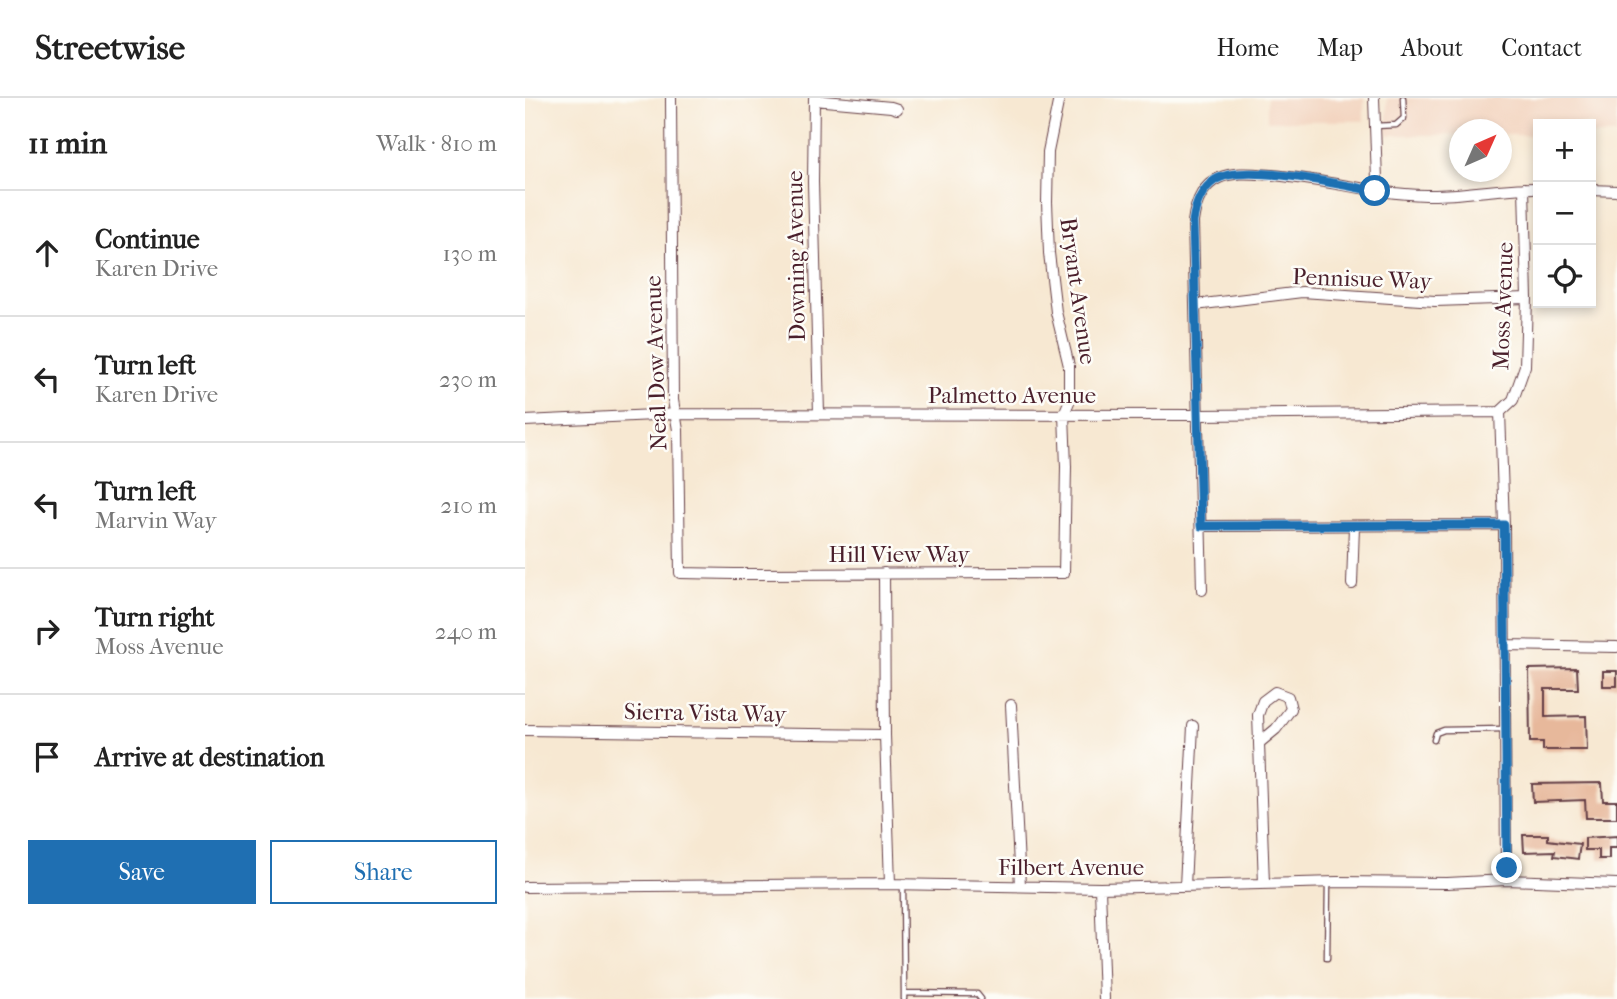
<!DOCTYPE html>
<html lang="en">
<head>
<meta charset="utf-8">
<style>
  :root { --surface:#fff; --page:#f2f2f2; --text:#222; --muted:#767676; --line:#e0e0e0; --accent:#1f6fb2 }
  body { margin:0; font-family:"IM FELL French Canon",serif; background:var(--page); color:var(--text) }
  .controls { position:absolute; right:21px; top:21px; display:grid; overflow:hidden; border-radius:0px; box-shadow:0 4px 10px #0003 }
  .controls button { width:63px; height:63px; display:grid; place-items:center; padding:0; border:0; border-bottom:2px solid var(--line); background:var(--surface); color:var(--text); font:35px sans-serif }
  .compass { position:absolute; left:924px; top:21px; width:63px; height:63px; border-radius:50%; background:var(--surface); box-shadow:0 4px 10px #0003; rotate:45deg }
  .stop { position:absolute; width:21px; height:21px; margin:-16px; border:5px solid #1f6fb2; border-radius:50%; background:#fff }
  .stop.end { background:#1f6fb2; border-color:#fff; box-shadow:0 2px 7px #0008 }
  .list { margin:0; padding:0; list-style:none }
  h2 { display:flex; justify-content:space-between; align-items:center; height:91px; margin:0; padding:0 28px; font-size:30px }
  h2 small { font-size:23px; font-weight:400; color:var(--muted) }
  .list li { display:grid; grid-template-columns:46px 1fr auto; gap:21px; align-items:center; box-sizing:border-box; height:126px; padding:0 28px; border-top:2px solid var(--line) }
  .list b { display:block; font-size:26px; white-space:nowrap }
  .list p { margin:0; font-size:23px; white-space:nowrap; color:var(--muted) }
  .list em { font-size:23px; font-style:normal; color:var(--muted) }
  .actions { display:flex; gap:14px; padding:21px 28px }
  .actions a { flex:1; padding:16px 0; border:2px solid var(--accent); border-radius:0px; text-align:center; font-size:24px; color:var(--accent) }
  .actions .main { background:var(--accent); color:#fff }
  .icon { flex:none; width:38px; height:38px; fill:none; stroke:currentColor; stroke-width:2; stroke-linecap:round; stroke-linejoin:round }
  .map { position:relative; flex:none; width:1092px; height:901px; overflow:hidden }
  header { display:flex; align-items:center; gap:42px; box-sizing:border-box; height:98px; padding:0 35px; background:var(--surface); border-bottom:2px solid var(--line) }
  header strong { font-size:33px }
  nav { display:flex; gap:38px; margin-inline-start:auto; font-size:24px }
  main { display:flex }
  aside { flex:1; background:var(--surface) }
  .map>svg:first-child { display:block }
</style>
</head>
<body>
<header>
<strong>Streetwise</strong>
<nav><a>Home</a><a>Map</a><a>About</a><a>Contact</a></nav>
</header>
<main>
<aside>
<h2>11 min<small>Walk · 810 m</small></h2>
<ul class="list">
<li><svg class="icon" aria-label="ahead" viewBox="0 0 24 24"><path d="M12 20V5M6 11l6-6 6 6"/></svg><div><b>Continue</b><p>Karen Drive</p></div><em>130 m</em></li>
<li><svg class="icon" aria-label="left" viewBox="0 0 24 24"><path d="M17 20v-9H6M10 6l-5 5 5 5"/></svg><div><b>Turn left</b><p>Karen Drive</p></div><em>230 m</em></li>
<li><svg class="icon" aria-label="left" viewBox="0 0 24 24"><path d="M17 20v-9H6M10 6l-5 5 5 5"/></svg><div><b>Turn left</b><p>Marvin Way</p></div><em>210 m</em></li>
<li><svg class="icon" aria-label="right" viewBox="0 0 24 24"><path d="M7 20v-9h11M14 6l5 5-5 5"/></svg><div><b>Turn right</b><p>Moss Avenue</p></div><em>240 m</em></li>
<li><svg class="icon" aria-label="arrive" viewBox="0 0 24 24"><path d="M6 21V4h12l-3 4 3 4H6"/></svg><div><b>Arrive at destination</b></div></li>
</ul>
<div class="actions"><a class="main">Save</a><a>Share</a></div>
</aside>
<div class="map">
<svg width="1092" height="901" viewBox="0 0 1092 901">
  <rect width="100%" height="100%" fill="#fdfcf7"/>
  <filter id="ink" filterUnits="userSpaceOnUse"><feTurbulence type="fractalNoise" baseFrequency=".0143" numOctaves="2"/><feDisplacementMap in="SourceGraphic" scale="14" xChannelSelector="R" yChannelSelector="G"/><feConvolveMatrix kernelMatrix="1 2 1 2 8 2 1 2 1" color-interpolation-filters="sRGB"/></filter>
  <filter id="wash" filterUnits="userSpaceOnUse"><feTurbulence type="fractalNoise" baseFrequency=".00686" numOctaves="4" result="noise"/><feDisplacementMap in="SourceGraphic" scale="28" xChannelSelector="R" yChannelSelector="G"/><feGaussianBlur stdDeviation="1.57" result="paint"/><feColorMatrix in="noise" values="0 0 0 0 0 0 0 0 0 0 0 0 0 0 0 0 0 1.4 0 .05"/><feComposite in="paint" operator="in"/></filter>
  <g filter="url(#wash)">
    <rect width="100%" height="100%" fill="#f7e8d2"/>
    <path fill="#f3d4bf" d="M 742,0 L 839,0 L 839,23 L 742,23 Z
      M 862,0 L 1092,0 L 1092,37 L 1066,37 L 1066,26 L 1013,26 L 1013,37 L 977,37 L 976,32 L 934,32 L 934,37 L 862,37 Z"/>
    <g id="blocks">
      <path fill="#e7b89b" d="M 1052,570 L 1053,591 L 1020,591 L 1020,619 L 1061,618 L 1062,652 L 1018,652 L 1018,644 L 1005,644 L 1004,571 Z
        M 1078,573 L 1092,573 L 1092,588 L 1078,588 Z
        M 1077,685 L 1078,703 L 1092,703 L 1092,720 L 1061,720 L 1060,702 L 1008,704 L 1007,686 Z
        M 998,737 L 1023,737 L 1023,742 L 1055,746 L 1053,761 L 1029,758 L 1030,753 L 999,754 Z
        M 1092,738 L 1092,750 L 1084,750 L 1084,761 L 1074,761 L 1074,752 L 1060,752 L 1060,740 Z"/>
    </g>
  </g>
  <g filter="url(#ink)">
    <use href="#blocks" fill-opacity="0" stroke="#643d44" stroke-width="2"/>
    <g fill="none" stroke-linecap="round" stroke-linejoin="round">
      <defs>
        <path id="service" d="M 850,28 L 871,27 L 879,20 L 878,0
          M 909,642 L 911,635 L 919,632 L 979,631
          M 378,788 L 379,895
          M 802,860 L 803,785
          M 379,901 L 379,895 L 452,896 L 456,901"/>
        <path id="minor" d="M 146,0 L 148,302 L 153,332 L 155,475 L 209,476 L 539,475 L 541,369 L 539,316 L 544,304 L 544,268 L 531,214 L 524,155 L 522,104 L 523,54 L 534,0
          M 289,0 L 288,84 L 294,316
          M 849,0 L 852,82 L 850,93
          M 289,2 L 366,9 L 372,11
          M 1066,92 L 1092,93
          M 670,207 L 777,194 L 910,203 L 1002,200
          M 0,323 L 151,316 L 674,317 L 975,314
          M 676,428 L 979,427
          M 359,475 L 360,637 L 365,786
          M 827,486 L 829,428
          M 677,492 L 668,124 C 670,108 676,88 694,80 C 710,73 730,76 747,77 C 798,81 849,96 901,97 C 938,98 976,89 1013,90
          M 979,547 L 1092,549
          M 486,607 L 495,788
          M 0,632 L 360,637
          M 734,645 L 751,631 L 766,611 L 763,599 L 750,594 L 738,603 L 733,617 L 739,786
          M 981,782 L 979,427 L 975,314 L 988,302 L 1000,268 L 1002,200 L 999,90
          M 660,788 L 668,628
          M 0,789 L 365,786 L 575,790 L 812,784 L 922,785 L 981,782 L 1092,786
          M 575,790 L 579,901"/>
      </defs>
      <use href="#service" stroke="#643d44" stroke-width="7"/>
      <use href="#minor" stroke="#643d44" stroke-width="12"/>
      <use href="#service" stroke="#fff" stroke-width="4.5"/>
      <use href="#minor" stroke="#fff" stroke-width="10"/>
    </g>
  </g>
  <g fill="none" stroke-linecap="round" stroke-linejoin="round" filter="url(#ink)">
    <path stroke="#1f6fb2" stroke-width="9" d="M 850,93 C 816,87 718,64 690,82 C 675,92 670,108 668,124 L 676,428 L 979,427 L 982,770"/>
  </g>
  <g text-anchor="middle" dominant-baseline="central" stroke-width="5" stroke-linejoin="round" paint-order="stroke">
    <g font-size="23" fill="#4a1f2b" stroke="#fdfcf7">
      <text transform="translate(271 158) rotate(-91)">Downing Avenue</text>
      <text transform="translate(837 181) rotate(2)">Pennisue Way</text>
      <text transform="translate(553 193) rotate(82)">Bryant Avenue</text>
      <text transform="translate(978 208) rotate(-88)">Moss Avenue</text>
      <text transform="translate(131 265) rotate(-92)">Neal Dow Avenue</text>
      <text x="487" y="297">Palmetto Avenue</text>
      <text x="374" y="456">Hill View Way</text>
      <text transform="translate(180 615) rotate(1)">Sierra Vista Way</text>
      <text x="546" y="769">Filbert Avenue</text>
    </g>
  </g>
</svg>
<div class="controls">
<button>+</button>
<button>−</button>
<button><svg class="icon" aria-label="locate" viewBox="0 0 24 24"><circle cx="12" cy="12" r="6"/><path d="M12 2v4M12 18v4M2 12h4M18 12h4"/></svg></button>
</div>
<svg class="compass" viewBox="-18 -18 36 36"><path d="M0-13l5 13h-10z" fill="#e53935"/><path d="M0 13l5-13h-10z" fill="#767676"/></svg>
<div class="stop" style="left:850px;top:93px"></div>
<div class="stop end" style="left:982px;top:770px"></div>
</div>
</main>
</body>
</html>
